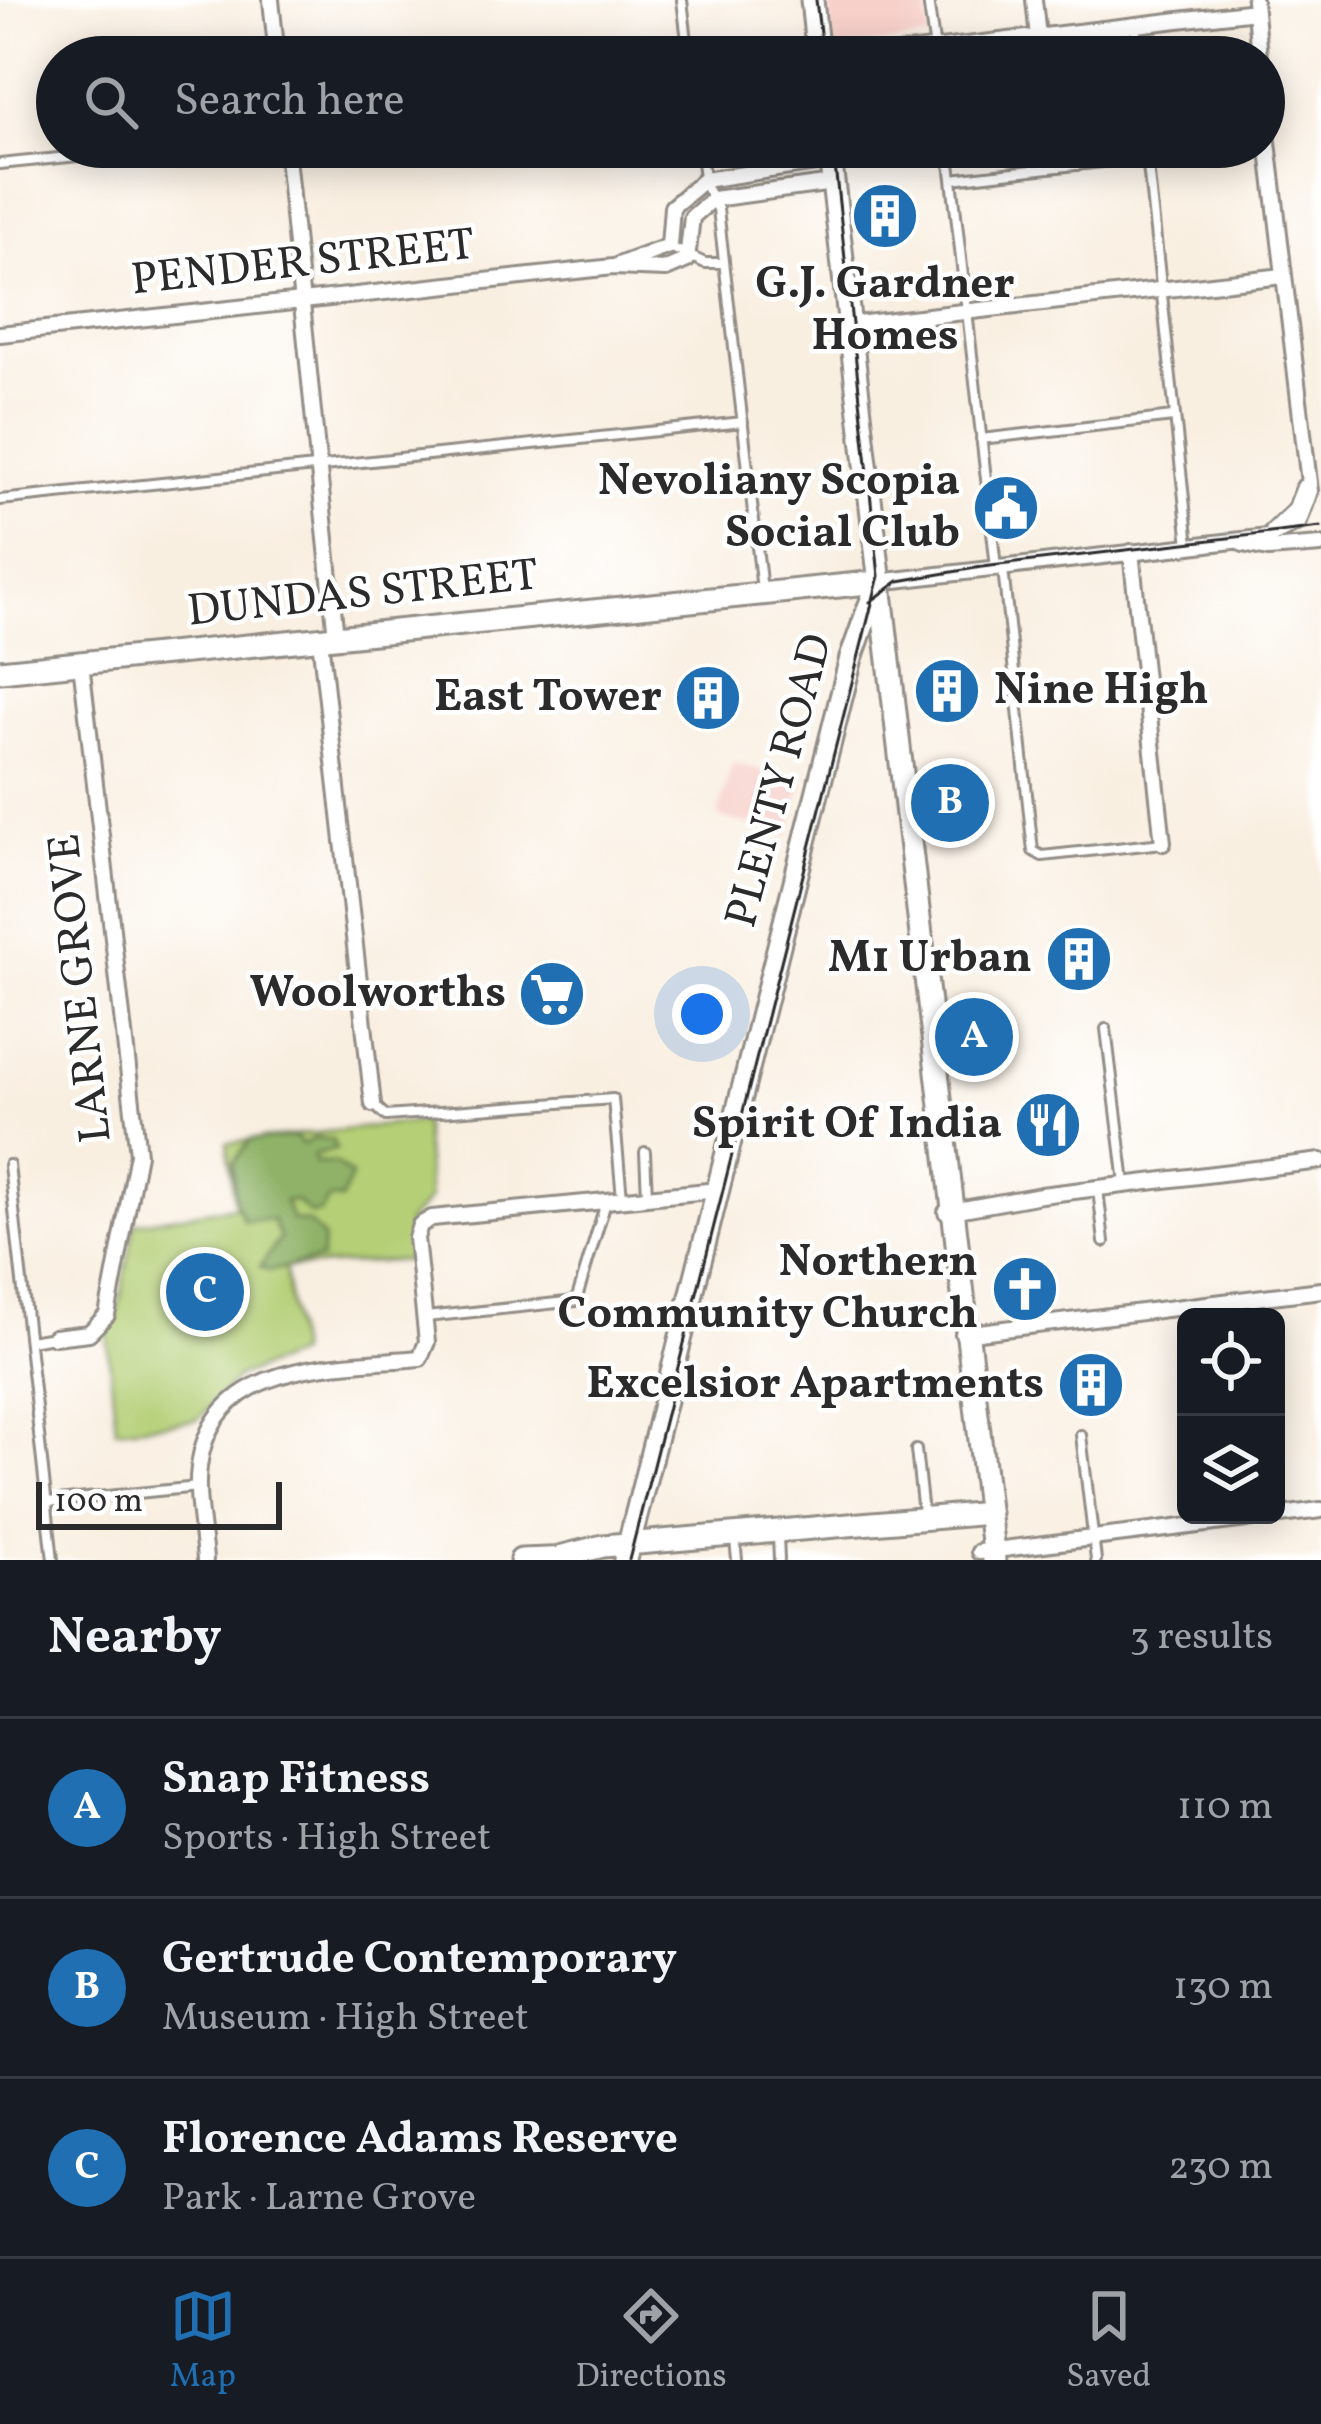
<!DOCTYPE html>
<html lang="en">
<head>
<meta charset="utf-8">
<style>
  :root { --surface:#171b24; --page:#20242c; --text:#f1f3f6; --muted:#9ea1a6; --line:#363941; --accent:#1f6fb2 }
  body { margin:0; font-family:Vollkorn,serif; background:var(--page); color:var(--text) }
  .controls { position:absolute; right:36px; bottom:36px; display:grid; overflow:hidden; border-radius:18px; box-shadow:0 6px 30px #0003 }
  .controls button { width:108px; height:108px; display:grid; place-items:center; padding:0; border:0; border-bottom:3px solid var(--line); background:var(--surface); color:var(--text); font:60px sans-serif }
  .scale { position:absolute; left:36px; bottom:30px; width:246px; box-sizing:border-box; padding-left:12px; border:6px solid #2b2b2b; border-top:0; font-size:33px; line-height:42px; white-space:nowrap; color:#2b2b2b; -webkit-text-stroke:9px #fff; paint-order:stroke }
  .you { position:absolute; left:702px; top:1014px; width:42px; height:42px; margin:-30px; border:9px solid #fff; border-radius:50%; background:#1a73e8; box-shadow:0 0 0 18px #1a73e833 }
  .badge { display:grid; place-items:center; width:78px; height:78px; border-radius:50%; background:var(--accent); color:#fff; font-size:39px; font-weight:700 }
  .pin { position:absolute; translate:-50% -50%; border:6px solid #fff; box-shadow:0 3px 12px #0006 }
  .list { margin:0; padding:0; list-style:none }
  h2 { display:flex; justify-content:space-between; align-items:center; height:156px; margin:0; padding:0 48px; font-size:51px }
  h2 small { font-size:39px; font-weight:400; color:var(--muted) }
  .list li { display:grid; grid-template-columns:78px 1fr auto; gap:36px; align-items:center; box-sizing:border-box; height:180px; padding:0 48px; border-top:3px solid var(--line) }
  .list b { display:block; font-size:45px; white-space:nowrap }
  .list p { margin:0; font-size:39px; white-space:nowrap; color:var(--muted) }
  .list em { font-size:39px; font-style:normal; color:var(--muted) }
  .icon { flex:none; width:66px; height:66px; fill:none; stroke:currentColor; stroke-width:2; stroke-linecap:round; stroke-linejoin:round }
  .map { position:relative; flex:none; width:1321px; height:1560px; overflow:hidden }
  .search { position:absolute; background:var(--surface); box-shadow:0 6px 30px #0003; left:36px; right:36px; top:36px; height:132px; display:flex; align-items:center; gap:30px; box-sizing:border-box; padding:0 42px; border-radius:66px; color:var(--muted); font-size:45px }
  .sheet { height:696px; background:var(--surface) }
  nav { display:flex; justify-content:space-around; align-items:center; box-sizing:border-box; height:168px; border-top:3px solid var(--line); background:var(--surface); font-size:33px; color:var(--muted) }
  nav a { display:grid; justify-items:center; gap:6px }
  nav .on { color:var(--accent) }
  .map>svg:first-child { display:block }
</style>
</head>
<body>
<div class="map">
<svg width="1321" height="1560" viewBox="0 0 1321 1560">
  <rect width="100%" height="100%" fill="#fff"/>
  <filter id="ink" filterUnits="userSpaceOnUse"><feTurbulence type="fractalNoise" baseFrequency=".00833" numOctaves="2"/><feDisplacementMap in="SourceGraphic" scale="24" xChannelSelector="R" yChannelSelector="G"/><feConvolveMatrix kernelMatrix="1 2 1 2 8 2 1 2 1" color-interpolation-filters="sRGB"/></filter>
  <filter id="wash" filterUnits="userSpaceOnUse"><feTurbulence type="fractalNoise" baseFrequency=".004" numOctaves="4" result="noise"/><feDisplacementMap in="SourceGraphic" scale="48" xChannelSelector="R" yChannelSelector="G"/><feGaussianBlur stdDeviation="2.7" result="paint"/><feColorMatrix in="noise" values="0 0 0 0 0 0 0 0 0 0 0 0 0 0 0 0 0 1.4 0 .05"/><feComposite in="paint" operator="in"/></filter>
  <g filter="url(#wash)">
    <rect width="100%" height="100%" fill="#f9efe1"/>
    <path fill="#f7d0ca" d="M 828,0 L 925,0 L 930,38 L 833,50 Z
      M 732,763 L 803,781 L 789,835 L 718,817 Z"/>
    <path fill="#b4cf76" stroke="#707d50" stroke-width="3" d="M 423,1121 L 429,1199 L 408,1222 L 409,1260 L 285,1268 L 297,1355 L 237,1377 L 197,1420 L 116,1429 L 106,1325 L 117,1316 L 135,1223 L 235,1206 L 227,1143 Z"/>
    <path fill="#8fb267" stroke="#5d6e49" stroke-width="3" d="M 295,1137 L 303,1144 L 316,1137 L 332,1140 L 336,1149 L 313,1156 L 315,1163 L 335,1163 L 351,1176 L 341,1200 L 329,1199 L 321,1212 L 310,1214 L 296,1201 L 285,1201 L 292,1220 L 309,1223 L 323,1238 L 321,1259 L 270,1271 L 260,1267 L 280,1238 L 272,1220 L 244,1221 L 235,1203 L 233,1163 L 250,1140 Z"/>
  </g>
  <g filter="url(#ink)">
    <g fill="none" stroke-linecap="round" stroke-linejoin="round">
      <defs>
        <path id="lane" d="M 682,0 L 689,57
          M 928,0 L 936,57
          M 1136,25 L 1136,57
          M 700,147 L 705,185 L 718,209 L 762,590
          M 948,147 L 952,179
          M 1146,147 L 1189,545
          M 0,164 L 166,147
          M 670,247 L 705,263 L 724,263
          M 981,439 L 1173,417
          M 0,500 L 743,422
          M 996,567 L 952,179 L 1147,157
          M 1003,569 L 1033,851 L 1042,856 L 1163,843
          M 1106,1029 L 1125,1183
          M 373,1104 L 386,1116 L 613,1099 L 622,1198
          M 645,1152 L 647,1196
          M 9,1165 L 53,1560
          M 1098,1189 L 1104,1242
          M 426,1317 L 576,1301 L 606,1202
          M 29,1341 L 54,1337
          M 1081,1435 L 1096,1560
          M 916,1450 L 923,1513
          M 47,1502 L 198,1487
          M 778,1536 L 779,1560
          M 735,1540 L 737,1560"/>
        <path id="street" d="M 271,0 L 277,57
          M 1034,0 L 1038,37
          M 1254,0 L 1259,57
          M 865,57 L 1255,11
          M 286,147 L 336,637
          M 618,265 L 669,246 L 672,207 L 704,180 L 830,161
          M 848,325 L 1283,276
          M 0,334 L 613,267 L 666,269 L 687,260 L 692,217 L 713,199 L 833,183
          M 1273,531 L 1295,510 L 1304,487
          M 1243,544 L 1268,549 L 1321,545
          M 1131,552 L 1163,843
          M 878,582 L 1268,537 L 1299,522 L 1310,491 L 1264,109
          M 320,639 L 373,1104
          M 946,1212 L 1041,1195 L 1321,1161
          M 963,1334 L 1321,1290
          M 54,1337 L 89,1333 L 107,1315 L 138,1154 L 81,663
          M 979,1552 L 1321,1510
          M 205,1560 C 203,1530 195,1496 199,1467 C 212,1358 338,1366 420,1358 L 427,1342 L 416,1238 L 420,1225 L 432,1218 L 718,1190"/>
        <path id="secondary" d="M 812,0 L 818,57
          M 829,147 L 994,1560
          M 0,671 L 878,582
          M 563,1556 L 603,1546 L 989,1513
          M 521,1560 L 575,1558
          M 625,1560 L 851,658 L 876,588"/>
      </defs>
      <use href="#lane" stroke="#928d86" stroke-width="14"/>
      <use href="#street" stroke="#928d86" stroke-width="20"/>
      <use href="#secondary" stroke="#928d86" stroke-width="27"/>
      <use href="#lane" stroke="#fff" stroke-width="8"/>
      <use href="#street" stroke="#fff" stroke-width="14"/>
      <use href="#secondary" stroke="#fff" stroke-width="21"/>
      <path stroke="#2b2b2b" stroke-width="3" d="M 816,0 L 823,57
        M 870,602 L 899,581 L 982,567 L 1321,527
        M 629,1560 L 879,576 L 833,147"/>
    </g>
  </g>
  <defs>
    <symbol id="building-disc" viewBox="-11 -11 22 22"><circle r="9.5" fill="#1f6fb2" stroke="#fff"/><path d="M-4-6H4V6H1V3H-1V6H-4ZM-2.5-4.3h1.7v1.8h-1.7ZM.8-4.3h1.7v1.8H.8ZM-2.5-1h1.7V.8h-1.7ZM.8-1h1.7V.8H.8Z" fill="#fff"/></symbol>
    <symbol id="civic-disc" viewBox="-11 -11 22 22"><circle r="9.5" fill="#1f6fb2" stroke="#fff"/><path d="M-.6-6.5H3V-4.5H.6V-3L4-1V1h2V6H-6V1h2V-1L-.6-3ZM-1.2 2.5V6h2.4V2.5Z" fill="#fff"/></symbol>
    <symbol id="supermarket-disc" viewBox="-11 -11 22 22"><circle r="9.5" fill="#1f6fb2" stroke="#fff"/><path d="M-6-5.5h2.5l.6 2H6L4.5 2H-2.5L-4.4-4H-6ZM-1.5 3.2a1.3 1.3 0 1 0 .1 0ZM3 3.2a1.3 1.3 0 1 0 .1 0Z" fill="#fff"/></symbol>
    <symbol id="restaurant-disc" viewBox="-11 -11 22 22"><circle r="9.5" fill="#1f6fb2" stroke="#fff"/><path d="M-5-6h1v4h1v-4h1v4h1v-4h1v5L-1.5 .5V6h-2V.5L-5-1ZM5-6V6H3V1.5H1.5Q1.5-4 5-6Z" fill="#fff"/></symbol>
    <symbol id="church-disc" viewBox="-11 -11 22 22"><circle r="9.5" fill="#1f6fb2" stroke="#fff"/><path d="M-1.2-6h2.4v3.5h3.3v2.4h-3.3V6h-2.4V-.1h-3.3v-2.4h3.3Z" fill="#fff"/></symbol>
  </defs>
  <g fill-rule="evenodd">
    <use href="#building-disc" x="847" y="178" width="76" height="76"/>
    <use href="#civic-disc" x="968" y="470" width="76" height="76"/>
    <use href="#building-disc" x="909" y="653" width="76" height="76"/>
    <use href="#building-disc" x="670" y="660" width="76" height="76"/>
    <use href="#building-disc" x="1041" y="921" width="76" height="76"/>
    <use href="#supermarket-disc" x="514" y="956" width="76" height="76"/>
    <use href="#restaurant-disc" x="1010" y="1087" width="76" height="76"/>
    <use href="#church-disc" x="987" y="1251" width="76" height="76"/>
    <use href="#building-disc" x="1053" y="1347" width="76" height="76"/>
  </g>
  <g text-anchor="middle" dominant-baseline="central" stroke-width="9" stroke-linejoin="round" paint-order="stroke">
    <g font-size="45" fill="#2b2b2b" stroke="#fff">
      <text transform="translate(303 264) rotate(-6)">PENDER STREET</text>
      <text transform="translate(363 595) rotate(-6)">DUNDAS STREET</text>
      <text transform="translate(781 781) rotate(-75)">PLENTY ROAD</text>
      <text transform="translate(82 988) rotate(-96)">LARNE GROVE</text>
    </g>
    <g font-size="45" font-weight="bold" fill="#2b2b2b" stroke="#fff" text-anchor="end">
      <text x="885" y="285" text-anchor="middle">G.J. Gardner<tspan x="885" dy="52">Homes</tspan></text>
      <text x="960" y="482">Nevoliany Scopia<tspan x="960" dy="52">Social Club</tspan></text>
      <text x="994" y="691" text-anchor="start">Nine High</text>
      <text x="662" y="698">East Tower</text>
      <text x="1032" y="959">M1 Urban</text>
      <text x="506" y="994">Woolworths</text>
      <text x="1002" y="1125">Spirit Of India</text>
      <text x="978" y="1263">Northern<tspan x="978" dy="52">Community Church</tspan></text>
      <text x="1044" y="1385">Excelsior Apartments</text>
    </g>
  </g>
</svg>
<div class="controls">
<button><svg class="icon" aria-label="locate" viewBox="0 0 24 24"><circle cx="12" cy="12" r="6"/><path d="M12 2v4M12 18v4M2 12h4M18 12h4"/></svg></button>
<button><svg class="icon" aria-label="layers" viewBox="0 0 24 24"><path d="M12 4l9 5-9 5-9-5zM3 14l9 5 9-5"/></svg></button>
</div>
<div class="scale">100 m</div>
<div class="you"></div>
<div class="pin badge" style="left:974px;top:1037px">A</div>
<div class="pin badge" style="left:950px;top:803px">B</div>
<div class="pin badge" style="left:205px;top:1292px">C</div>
<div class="search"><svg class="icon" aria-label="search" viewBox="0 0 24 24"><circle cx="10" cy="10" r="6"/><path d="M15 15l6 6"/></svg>Search here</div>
</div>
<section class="sheet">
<h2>Nearby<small>3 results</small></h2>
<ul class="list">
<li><span class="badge">A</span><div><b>Snap Fitness</b><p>Sports · High Street</p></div><em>110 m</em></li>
<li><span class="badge">B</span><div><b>Gertrude Contemporary</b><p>Museum · High Street</p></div><em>130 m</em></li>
<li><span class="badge">C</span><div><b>Florence Adams Reserve</b><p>Park · Larne Grove</p></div><em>230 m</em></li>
</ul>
</section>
<nav>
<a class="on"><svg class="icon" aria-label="map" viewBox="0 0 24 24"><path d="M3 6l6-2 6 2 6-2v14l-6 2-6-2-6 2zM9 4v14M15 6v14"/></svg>Map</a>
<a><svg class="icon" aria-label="directions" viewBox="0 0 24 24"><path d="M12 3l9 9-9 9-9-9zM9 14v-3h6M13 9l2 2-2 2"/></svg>Directions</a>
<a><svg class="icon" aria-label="saved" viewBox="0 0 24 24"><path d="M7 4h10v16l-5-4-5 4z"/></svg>Saved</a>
</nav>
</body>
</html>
